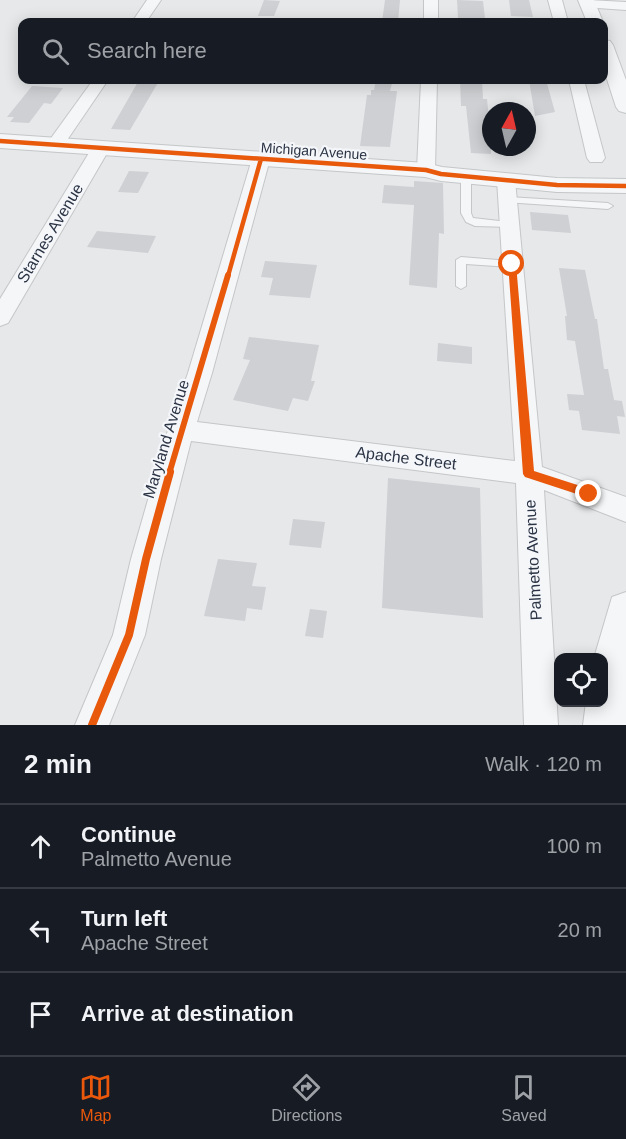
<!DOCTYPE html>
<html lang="en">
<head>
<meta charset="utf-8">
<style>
  :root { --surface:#171b24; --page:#20242c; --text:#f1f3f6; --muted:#9ea1a6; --line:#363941; --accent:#ea580c }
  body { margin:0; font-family:Arial,sans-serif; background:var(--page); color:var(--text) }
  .controls { position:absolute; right:18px; bottom:18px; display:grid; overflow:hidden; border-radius:12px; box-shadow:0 3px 15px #0003 }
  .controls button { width:54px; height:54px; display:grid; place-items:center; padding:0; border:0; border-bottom:2px solid var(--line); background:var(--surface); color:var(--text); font:30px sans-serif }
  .compass { position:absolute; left:482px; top:102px; width:54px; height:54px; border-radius:50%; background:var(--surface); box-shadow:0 3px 15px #0003; rotate:8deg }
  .stop { position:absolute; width:18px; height:18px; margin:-14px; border:4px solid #ea580c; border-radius:50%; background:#fff }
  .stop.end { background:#ea580c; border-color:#fff; box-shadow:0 2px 6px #0008 }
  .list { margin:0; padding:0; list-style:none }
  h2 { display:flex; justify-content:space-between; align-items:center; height:78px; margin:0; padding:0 24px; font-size:26px }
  h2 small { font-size:20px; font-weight:400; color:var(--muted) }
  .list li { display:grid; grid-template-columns:39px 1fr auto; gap:18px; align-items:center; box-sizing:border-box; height:84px; padding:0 24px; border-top:2px solid var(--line) }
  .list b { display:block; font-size:22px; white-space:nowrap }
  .list p { margin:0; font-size:20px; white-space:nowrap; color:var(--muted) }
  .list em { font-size:20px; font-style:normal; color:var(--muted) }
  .icon { flex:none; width:33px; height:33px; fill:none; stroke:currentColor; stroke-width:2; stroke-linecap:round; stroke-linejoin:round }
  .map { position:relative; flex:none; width:626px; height:725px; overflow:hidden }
  .search { position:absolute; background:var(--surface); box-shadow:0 3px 15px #0003; left:18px; right:18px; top:18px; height:66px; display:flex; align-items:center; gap:15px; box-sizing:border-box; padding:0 21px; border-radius:12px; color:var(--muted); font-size:22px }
  .sheet { height:330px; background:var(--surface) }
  nav { display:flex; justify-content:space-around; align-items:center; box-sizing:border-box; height:84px; border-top:2px solid var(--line); background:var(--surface); font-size:16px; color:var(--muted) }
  nav a { display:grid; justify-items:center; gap:3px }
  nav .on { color:var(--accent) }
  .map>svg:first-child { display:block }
</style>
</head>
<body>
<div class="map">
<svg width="626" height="725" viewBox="0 0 626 725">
  <rect width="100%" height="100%" fill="#e6e8ea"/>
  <path fill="#ced0d3" d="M 264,0 L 280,1 L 274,16 L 258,16 Z
    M 385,0 L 400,0 L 398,22 L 382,22 Z
    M 457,0 L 483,1 L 485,19 L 458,18 Z
    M 509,0 L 529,0 L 533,17 L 511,16 Z
    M 139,80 L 159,81 L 130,130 L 111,129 Z
    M 376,80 L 393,80 L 390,91 L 397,91 L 390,147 L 360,146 L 367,95 L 371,95 L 371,90 L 374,90 Z
    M 460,80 L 482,80 L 483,99 L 487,99 L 489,119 L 491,119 L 491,154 L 471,153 L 466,106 L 461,106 Z
    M 529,80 L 546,80 L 555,112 L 535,116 Z
    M 32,86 L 63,88 L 51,104 L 44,103 L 29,123 L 10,122 L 14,117 L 7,117 Z
    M 129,171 L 149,172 L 138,193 L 118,192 Z
    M 414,181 L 443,183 L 444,234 L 439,233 L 437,288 L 409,285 L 414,205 L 382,203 L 384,185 L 414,187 Z
    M 530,212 L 568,215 L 571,233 L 532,230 Z
    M 97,231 L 156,236 L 148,253 L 87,247 Z
    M 265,261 L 317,265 L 310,298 L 269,295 L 273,278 L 261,277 Z
    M 559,268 L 585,270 L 595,319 L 597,319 L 604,369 L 608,369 L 614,400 L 622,401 L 625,417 L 617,416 L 620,434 L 582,430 L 579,411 L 569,410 L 567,394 L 584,395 L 575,341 L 567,340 L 565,316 L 567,316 Z
    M 249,337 L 319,345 L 311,381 L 315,381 L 308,401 L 293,398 L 288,411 L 233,400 L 250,360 L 243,359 Z
    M 438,343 L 472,347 L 472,364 L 437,361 Z
    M 388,478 L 480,488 L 483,618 L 382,608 Z
    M 293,519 L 325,522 L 321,548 L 289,545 Z
    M 218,559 L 257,563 L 252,586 L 266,587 L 262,610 L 247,608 L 245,621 L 204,616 Z
    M 310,609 L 327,611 L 323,638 L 305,636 Z"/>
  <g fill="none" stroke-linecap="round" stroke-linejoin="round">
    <defs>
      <path id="service" d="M 466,174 L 471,177 L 471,213 L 473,218 L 508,222 L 513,225 L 512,227 L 475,226 L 466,222 L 461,213 L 461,177 Z
        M 506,197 L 608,203 L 613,206 L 608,209 L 503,202 L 503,198 Z
        M 461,257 L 511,261 L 516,264 L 511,267 L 466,264 L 466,286 L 461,289 L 456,286 L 456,260 Z"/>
      <path id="minor" d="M 147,0 L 161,0 L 146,22 L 132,22 Z
        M 424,0 L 438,0 L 438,22 L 424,22 Z
        M 548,0 L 562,0 L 568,22 L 554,22 Z
        M 588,0 L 626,2 L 626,10 L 583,7 L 581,4 Z
        M 93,80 L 108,80 L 61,149 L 49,149 L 46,145 Z
        M 421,80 L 437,80 L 435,170 L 432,174 L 420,174 L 417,170 Z
        M 569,80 L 584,80 L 605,158 L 602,162 L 590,162 L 587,158 Z
        M 101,143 L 107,144 L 110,148 L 11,318 L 8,323 L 0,326 L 0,299 L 92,148 L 95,144 Z
        M 261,154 L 267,155 L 270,159 L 212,373 L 197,422 L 515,461 L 497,180 L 499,176 L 513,176 L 515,180 L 542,467 L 626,497 L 626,522 L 544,490 L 558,725 L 524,725 L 516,483 L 191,441 L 161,559 L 145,635 L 109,725 L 75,725 L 113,635 L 131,559 L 168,430 L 188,373 L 252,159 L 255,155 Z"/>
      <path id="tertiary" d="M 578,0 L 594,0 L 603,22 L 587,22 Z
        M 604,40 L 610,41 L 613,45 L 626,80 L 626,113 L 619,111 L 616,107 L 604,70 Z
        M 0,134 L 426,163 L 442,167 L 557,178 L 626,179 L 626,193 L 557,192 L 441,181 L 425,177 L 0,148 Z
        M 626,592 L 626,725 L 583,725 L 586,702 L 604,702 L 604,658 L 594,658 L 612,597 Z"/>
    </defs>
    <use href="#service" stroke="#c4c6c8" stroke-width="2"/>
    <use href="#minor" stroke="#c4c6c8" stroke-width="2"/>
    <use href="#tertiary" stroke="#c4c6c8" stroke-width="2"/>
    <use href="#service" fill="#f5f6f7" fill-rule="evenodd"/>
    <use href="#minor" fill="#f5f6f7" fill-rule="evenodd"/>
    <use href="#tertiary" fill="#f5f6f7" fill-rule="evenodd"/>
    <defs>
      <path id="cycleway-far2" d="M 0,141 L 426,170 L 441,174 L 557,185 L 626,186
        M 228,276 L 261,159"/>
      <path id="cycleway-far1" d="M 169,474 L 228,275"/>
      <path id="cycleway" d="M 92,725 L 129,635 L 146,559 L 170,472"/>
    </defs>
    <use href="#cycleway-far2" stroke="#f4f6f9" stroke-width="8"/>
    <use href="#cycleway-far1" stroke="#f4f6f9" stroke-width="10"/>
    <use href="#cycleway" stroke="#f4f6f9" stroke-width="11"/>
    <use href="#cycleway-far2" stroke="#e8590c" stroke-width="4.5"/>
    <use href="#cycleway-far1" stroke="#e8590c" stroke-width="6"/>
    <use href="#cycleway" stroke="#e8590c" stroke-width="8"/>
  </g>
  <path fill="#ea580c" d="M 508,262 L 516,264 L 534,471 L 593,490 L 593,497 L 589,498 L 525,477 L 523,474 Z"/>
  <g text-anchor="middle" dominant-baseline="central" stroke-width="4.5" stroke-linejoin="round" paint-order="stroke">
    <g font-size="14" fill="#2b3445" stroke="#f4f6f9">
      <text transform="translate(314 151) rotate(4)">Michigan Avenue</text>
    </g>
    <g font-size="16" fill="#2b3445" stroke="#f4f6f9">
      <text transform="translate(50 233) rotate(-59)">Starnes Avenue</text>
      <text transform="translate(166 439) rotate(-73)">Maryland Avenue</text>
      <text transform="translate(406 458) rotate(7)">Apache Street</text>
      <text transform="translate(533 560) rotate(-93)">Palmetto Avenue</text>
    </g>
  </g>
</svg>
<div class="controls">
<button><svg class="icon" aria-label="locate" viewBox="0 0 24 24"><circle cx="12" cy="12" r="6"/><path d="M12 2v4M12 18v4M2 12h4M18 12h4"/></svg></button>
</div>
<svg class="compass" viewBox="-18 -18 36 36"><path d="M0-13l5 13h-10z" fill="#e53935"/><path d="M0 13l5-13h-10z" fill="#9ea1a6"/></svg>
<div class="stop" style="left:512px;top:264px"></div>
<div class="stop end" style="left:589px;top:494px"></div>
<div class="search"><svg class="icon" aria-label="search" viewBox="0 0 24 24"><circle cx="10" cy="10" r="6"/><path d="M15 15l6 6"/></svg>Search here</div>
</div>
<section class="sheet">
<h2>2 min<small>Walk · 120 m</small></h2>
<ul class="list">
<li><svg class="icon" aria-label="ahead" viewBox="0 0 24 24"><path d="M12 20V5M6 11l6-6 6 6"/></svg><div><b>Continue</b><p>Palmetto Avenue</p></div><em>100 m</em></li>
<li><svg class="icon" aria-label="left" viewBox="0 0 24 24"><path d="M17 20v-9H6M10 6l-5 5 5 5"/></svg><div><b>Turn left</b><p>Apache Street</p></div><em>20 m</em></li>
<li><svg class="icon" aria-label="arrive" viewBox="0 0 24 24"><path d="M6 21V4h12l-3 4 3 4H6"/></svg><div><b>Arrive at destination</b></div></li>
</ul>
</section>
<nav>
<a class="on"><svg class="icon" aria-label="map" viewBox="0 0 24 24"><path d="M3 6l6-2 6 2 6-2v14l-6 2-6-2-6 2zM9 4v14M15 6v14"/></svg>Map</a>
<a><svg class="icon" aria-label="directions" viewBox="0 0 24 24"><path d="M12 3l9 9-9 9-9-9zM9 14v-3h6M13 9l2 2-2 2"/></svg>Directions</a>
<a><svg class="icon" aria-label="saved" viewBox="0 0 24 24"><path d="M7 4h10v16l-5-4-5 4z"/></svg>Saved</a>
</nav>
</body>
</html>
